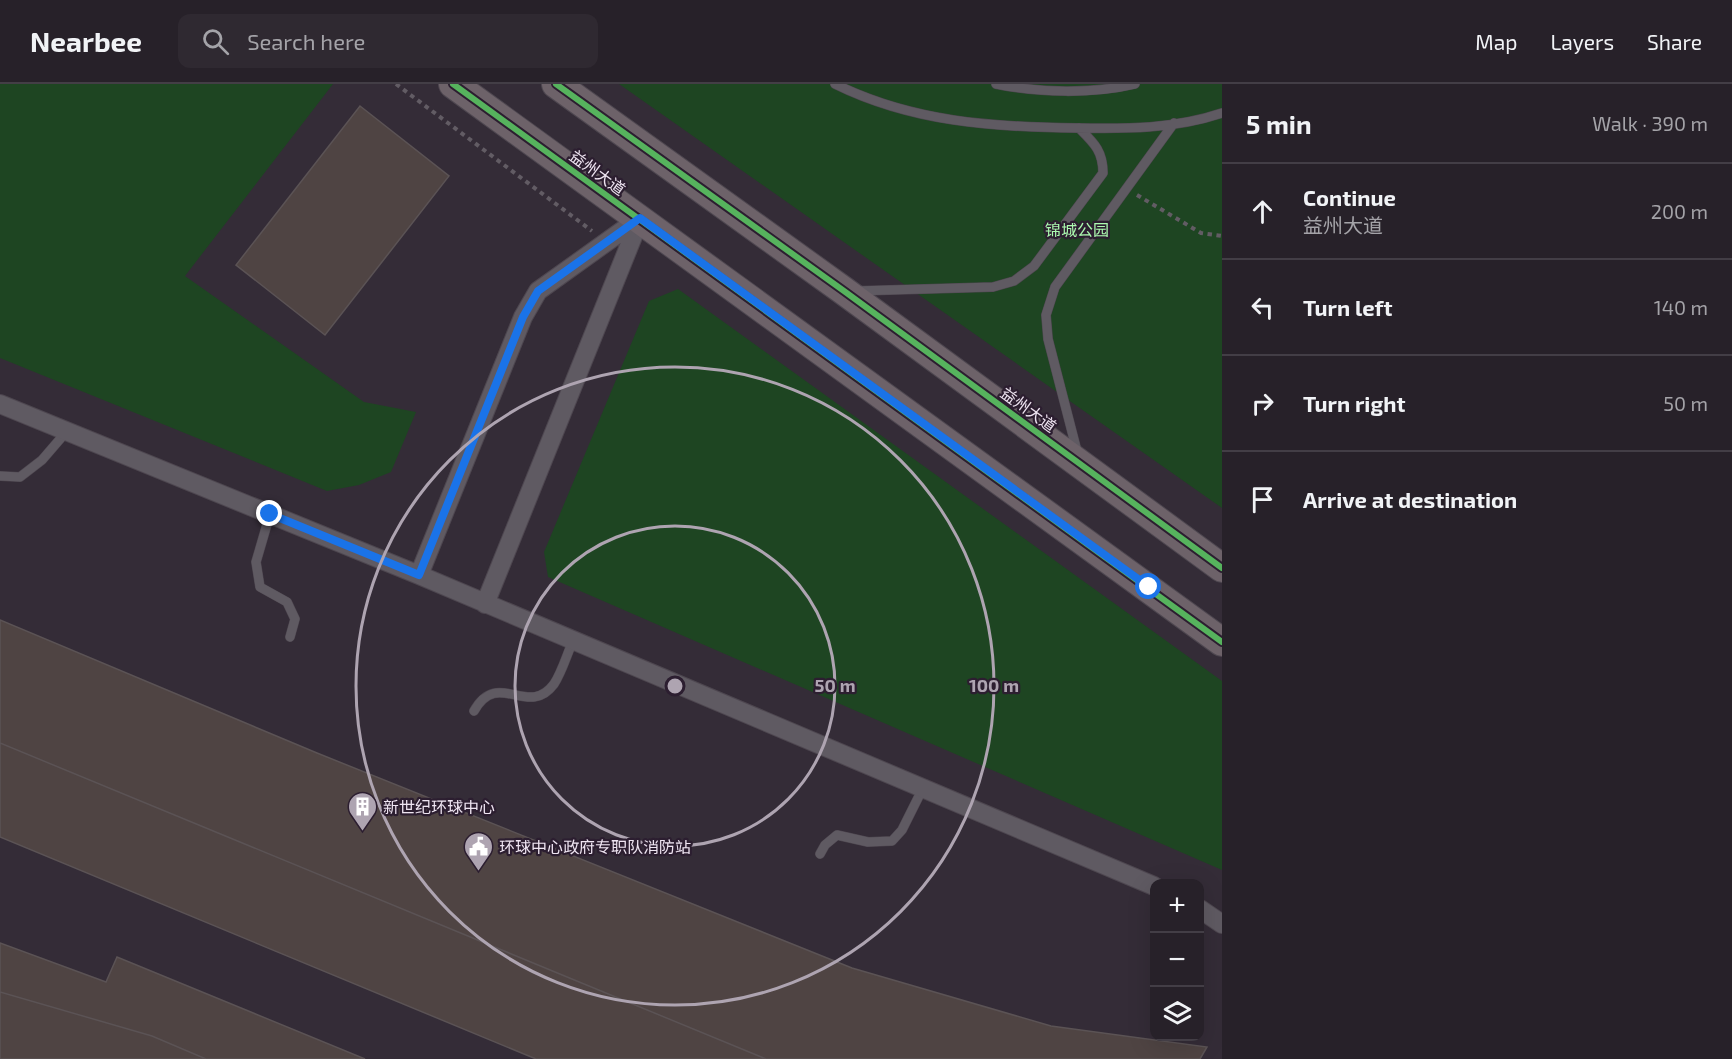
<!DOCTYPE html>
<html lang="en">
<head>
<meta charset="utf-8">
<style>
  :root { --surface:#272129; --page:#2f2931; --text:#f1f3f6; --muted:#a4a3a8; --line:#433e46 }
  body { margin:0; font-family:"Exo 2","Noto Sans SC",sans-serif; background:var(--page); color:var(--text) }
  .controls { position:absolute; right:18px; bottom:18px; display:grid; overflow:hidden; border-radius:12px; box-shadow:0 6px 24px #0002 }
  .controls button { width:54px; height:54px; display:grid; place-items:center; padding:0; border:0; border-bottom:2px solid var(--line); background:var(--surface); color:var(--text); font:30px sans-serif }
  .stop { position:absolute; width:18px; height:18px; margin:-14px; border:4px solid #1a73e8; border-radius:50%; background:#fff }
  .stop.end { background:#1a73e8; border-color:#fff; box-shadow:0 2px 6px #0008 }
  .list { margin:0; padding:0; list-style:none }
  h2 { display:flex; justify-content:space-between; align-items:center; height:78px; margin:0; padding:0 24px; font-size:26px }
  h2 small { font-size:20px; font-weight:400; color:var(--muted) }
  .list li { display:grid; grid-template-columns:39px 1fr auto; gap:18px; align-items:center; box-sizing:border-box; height:96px; padding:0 24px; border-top:2px solid var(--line) }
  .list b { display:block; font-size:22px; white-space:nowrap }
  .list p { margin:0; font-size:20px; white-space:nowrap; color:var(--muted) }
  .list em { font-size:20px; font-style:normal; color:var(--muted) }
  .icon { flex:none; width:33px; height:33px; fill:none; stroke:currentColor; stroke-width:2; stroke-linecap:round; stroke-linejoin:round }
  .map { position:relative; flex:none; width:1222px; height:975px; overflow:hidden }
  header { display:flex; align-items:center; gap:36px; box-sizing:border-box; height:84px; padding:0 30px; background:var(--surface); border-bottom:2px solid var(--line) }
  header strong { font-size:28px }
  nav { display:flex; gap:33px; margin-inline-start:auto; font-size:21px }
  .search { width:420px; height:54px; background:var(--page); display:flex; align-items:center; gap:15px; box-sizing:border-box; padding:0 21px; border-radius:12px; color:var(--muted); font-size:22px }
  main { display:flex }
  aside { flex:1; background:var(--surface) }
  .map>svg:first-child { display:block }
</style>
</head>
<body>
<header>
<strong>Nearbee</strong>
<div class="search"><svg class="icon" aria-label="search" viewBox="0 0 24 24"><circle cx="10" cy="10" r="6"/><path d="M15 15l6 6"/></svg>Search here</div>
<nav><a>Map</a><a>Layers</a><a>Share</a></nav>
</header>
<main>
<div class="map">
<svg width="1222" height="975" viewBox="0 0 1222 975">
  <rect width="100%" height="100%" fill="#342c37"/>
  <path fill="#1e4522" d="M 0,0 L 333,0 L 185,192 L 364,318 L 416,328 L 391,388 L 359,401 L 327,407 L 0,274 Z
    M 619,0 L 1222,0 L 1222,424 Z
    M 678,205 L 1222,597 L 1222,786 L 548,493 L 544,468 L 649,217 Z"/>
  <path fill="#4f4443" stroke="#5b5355" stroke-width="1.5" d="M 360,22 L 449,92 L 325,251 L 236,181 Z
    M 0,536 L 317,669 L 852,884 L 1051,942 L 1207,963 L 1200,975 L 766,975 L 0,659 Z
    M 0,659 L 766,975 L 536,975 L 0,753 Z
    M 0,859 L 106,898 L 117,873 L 365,975 L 206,975 L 152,952 L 0,908 Z
    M 0,908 L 152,952 L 206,975 L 0,975 Z"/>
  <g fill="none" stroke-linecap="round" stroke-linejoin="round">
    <defs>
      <path id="service" d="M 835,0 C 912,38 992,43 1077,44 C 1125,45 1175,45 1222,29
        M 996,0 C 1039,9 1093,10 1135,0
        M 855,207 L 993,203 L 1014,197 L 1034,182 L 1103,89 C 1103,67 1094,59 1079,44
        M 1078,371 L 1048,255 L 1046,231 L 1055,203 L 1174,39
        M 0,392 L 20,393 L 42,376 L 67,347
        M 270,430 L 256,478 L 260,503 L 287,518 L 295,535 L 290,553
        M 474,627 C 498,584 528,635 554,600 C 562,588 567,570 573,557
        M 820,770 L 825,761 L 837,751 L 868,758 L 892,757 L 902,746 L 923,704"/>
      <path id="minor" d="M 0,320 L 419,491 L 1154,802
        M 419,491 L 523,233 L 538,207 L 640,134
        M 485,520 L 640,135
        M 1200,825 L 1222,840"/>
      <path id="primary" d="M 453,0 L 1222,558
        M 556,0 L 844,207 L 1222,484"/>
    </defs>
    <use href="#service" stroke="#4e4750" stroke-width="10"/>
    <use href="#minor" stroke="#4e4750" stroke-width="20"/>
    <use href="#primary" stroke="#4e4750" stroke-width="30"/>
    <path stroke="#625c64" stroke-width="4" stroke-dasharray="4.5 4.5" stroke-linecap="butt" d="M 396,0 L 592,147
      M 1137,111 L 1201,149 L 1222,152"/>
    <use href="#service" stroke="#5f5a62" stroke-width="9"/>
    <use href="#minor" stroke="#5f5a62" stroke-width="18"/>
    <use href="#primary" stroke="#6d6269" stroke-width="28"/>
    <defs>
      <path id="cycleway" d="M 453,0 L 1222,558
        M 556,0 L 844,207 L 1222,484"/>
    </defs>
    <use href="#cycleway" stroke="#2c1e30" stroke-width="10"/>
    <use href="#cycleway" stroke="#56b35d" stroke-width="6"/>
  </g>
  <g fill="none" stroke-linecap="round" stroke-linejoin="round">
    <path stroke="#1a73e8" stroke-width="8" d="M 270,430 L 419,491 L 523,233 L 538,207 L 640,134 L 1149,503"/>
  </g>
  <g fill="none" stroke="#aea4b1" stroke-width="3">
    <circle cx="675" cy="602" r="160"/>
    <circle cx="675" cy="602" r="319"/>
  </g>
  <defs>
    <symbol id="building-pin" viewBox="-11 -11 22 30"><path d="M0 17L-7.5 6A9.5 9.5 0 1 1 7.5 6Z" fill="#aea4b1" stroke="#2c1e30"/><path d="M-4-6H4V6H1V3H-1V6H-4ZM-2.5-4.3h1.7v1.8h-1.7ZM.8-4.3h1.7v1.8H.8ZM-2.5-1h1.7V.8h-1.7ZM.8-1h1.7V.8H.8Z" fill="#fff"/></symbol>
    <symbol id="civic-pin" viewBox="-11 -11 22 30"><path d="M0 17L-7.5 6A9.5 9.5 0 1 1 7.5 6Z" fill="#aea4b1" stroke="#2c1e30"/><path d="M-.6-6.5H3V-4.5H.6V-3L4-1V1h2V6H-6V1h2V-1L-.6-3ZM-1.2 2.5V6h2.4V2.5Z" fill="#fff"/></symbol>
  </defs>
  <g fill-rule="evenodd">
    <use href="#building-pin" x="346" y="706" width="33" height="45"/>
    <use href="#civic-pin" x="462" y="746" width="33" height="45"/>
  </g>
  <g text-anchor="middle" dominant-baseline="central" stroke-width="4.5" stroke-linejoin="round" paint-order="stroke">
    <g font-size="16" fill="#efe5f2" stroke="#2c1e30">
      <text transform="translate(598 88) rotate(36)">益州大道</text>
      <text transform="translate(1029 325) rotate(36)">益州大道</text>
    </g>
    <g font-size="16" fill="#acfaaf" stroke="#2c1e30">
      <text x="1077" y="145">锦城公园</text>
    </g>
    <g font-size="16" fill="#efe5f2" stroke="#2c1e30" text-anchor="start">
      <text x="383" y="722">新世纪环球中心</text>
      <text x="499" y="762">环球中心政府专职队消防站</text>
    </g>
  </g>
  <circle cx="675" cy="602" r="9" fill="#aea4b1" stroke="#2c1e30" stroke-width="3"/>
  <g font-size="18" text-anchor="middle" font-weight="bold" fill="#aea4b1" stroke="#2c1e30" stroke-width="4.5" stroke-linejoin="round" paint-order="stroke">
    <text x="835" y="608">50 m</text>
    <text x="994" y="608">100 m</text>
  </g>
</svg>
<div class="controls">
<button>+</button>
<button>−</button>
<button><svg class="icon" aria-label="layers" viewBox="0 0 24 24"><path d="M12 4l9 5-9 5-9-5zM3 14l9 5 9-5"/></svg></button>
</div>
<div class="stop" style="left:1149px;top:503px"></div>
<div class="stop end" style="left:270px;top:430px"></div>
</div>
<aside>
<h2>5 min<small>Walk · 390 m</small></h2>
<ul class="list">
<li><svg class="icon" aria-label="ahead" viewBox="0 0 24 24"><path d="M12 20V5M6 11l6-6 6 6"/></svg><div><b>Continue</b><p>益州大道</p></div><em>200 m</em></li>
<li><svg class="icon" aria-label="left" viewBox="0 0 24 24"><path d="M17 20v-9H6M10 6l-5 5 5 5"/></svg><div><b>Turn left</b></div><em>140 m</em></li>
<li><svg class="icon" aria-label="right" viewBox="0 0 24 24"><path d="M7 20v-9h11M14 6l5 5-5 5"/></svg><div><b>Turn right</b></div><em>50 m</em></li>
<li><svg class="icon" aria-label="arrive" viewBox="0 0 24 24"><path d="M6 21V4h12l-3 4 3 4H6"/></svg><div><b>Arrive at destination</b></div></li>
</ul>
</aside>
</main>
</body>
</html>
